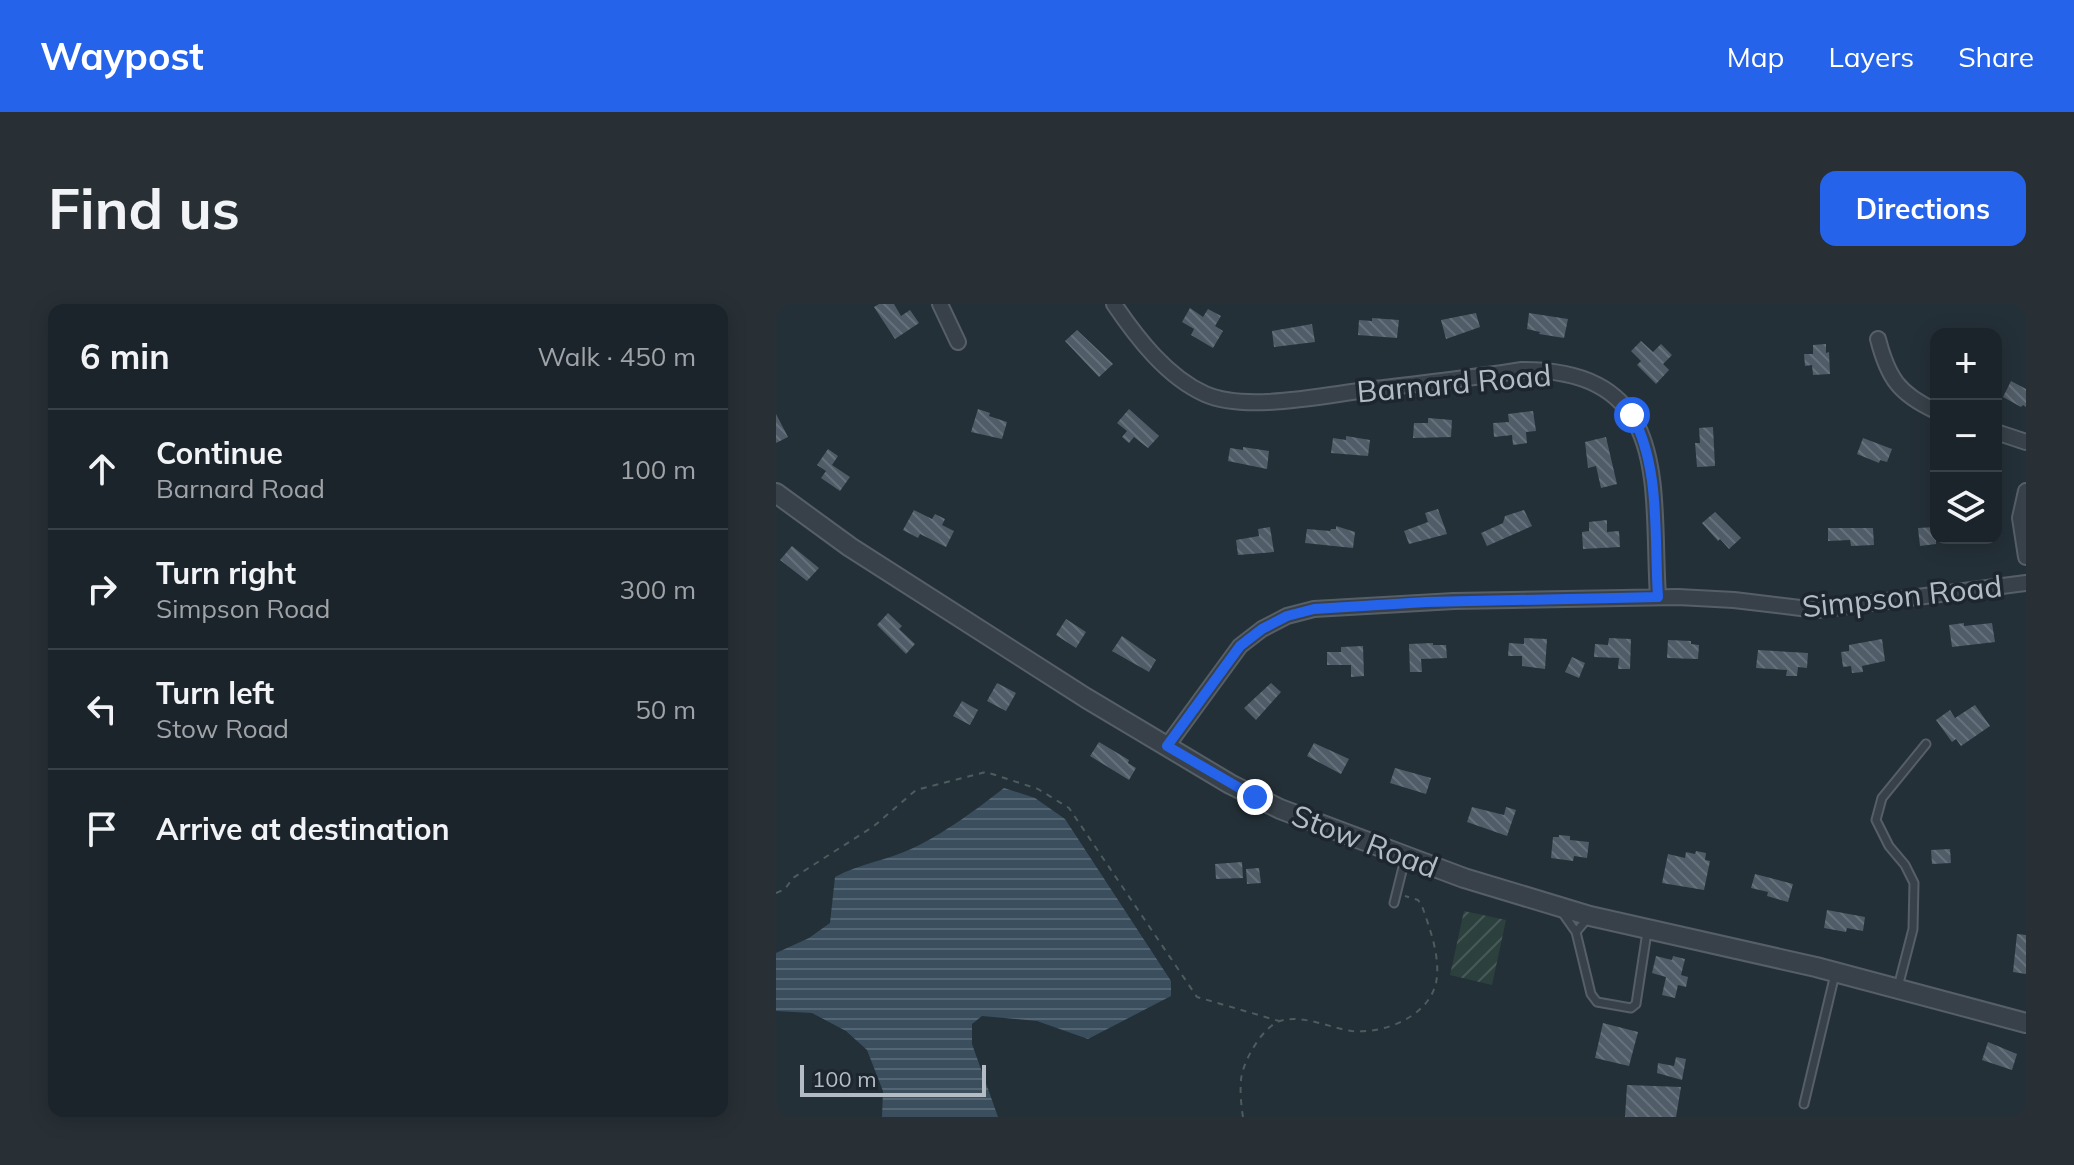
<!DOCTYPE html>
<html lang="en">
<head>
<meta charset="utf-8">
<style>
  :root { --surface:#1b242a; --page:#283036; --text:#f1f3f6; --muted:#a0a4a8; --line:#394147; --accent:#2563eb }
  body { margin:0; font-family:Mulish,sans-serif; background:var(--page); color:var(--text) }
  .controls { position:absolute; right:24px; top:24px; display:grid; overflow:hidden; border-radius:16px; box-shadow:0 4px 20px #0003 }
  .controls button { width:72px; height:72px; display:grid; place-items:center; padding:0; border:0; border-bottom:2px solid var(--line); background:var(--surface); color:var(--text); font:40px sans-serif }
  .scale { position:absolute; left:24px; bottom:20px; width:186px; box-sizing:border-box; padding-left:8px; border:4px solid #b3bcc5; border-top:0; font-size:22px; line-height:28px; white-space:nowrap; color:#b3bcc5; -webkit-text-stroke:6px #1d262e; paint-order:stroke }
  .stop { position:absolute; width:24px; height:24px; margin:-18px; border:6px solid #2563eb; border-radius:50%; background:#fff }
  .stop.end { background:#2563eb; border-color:#fff; box-shadow:0 2px 8px #0008 }
  .list { margin:0; padding:0; list-style:none }
  h2 { display:flex; justify-content:space-between; align-items:center; height:104px; margin:0; padding:0 32px; font-size:34px }
  h2 small { font-size:26px; font-weight:400; color:var(--muted) }
  .list li { display:grid; grid-template-columns:52px 1fr auto; gap:24px; align-items:center; box-sizing:border-box; height:120px; padding:0 32px; border-top:2px solid var(--line) }
  .list b { display:block; font-size:30px; white-space:nowrap }
  .list p { margin:0; font-size:26px; white-space:nowrap; color:var(--muted) }
  .list em { font-size:26px; font-style:normal; color:var(--muted) }
  .icon { flex:none; width:44px; height:44px; fill:none; stroke:currentColor; stroke-width:2; stroke-linecap:round; stroke-linejoin:round }
  .map { position:relative; flex:none; width:1250px; height:813px; overflow:hidden; border-radius:16px }
  header { display:flex; align-items:center; gap:48px; box-sizing:border-box; height:112px; padding:0 40px; background:var(--accent); color:#fff }
  header strong { font-size:38px }
  nav { display:flex; gap:44px; margin-inline-start:auto; font-size:28px }
  .intro { display:flex; align-items:center; justify-content:space-between; box-sizing:border-box; height:192px; padding:0 48px }
  h1 { margin:0; font-size:56px }
  .button { padding:20px 36px; border-radius:16px; background:var(--accent); color:#fff; font-size:28px; font-weight:700 }
  main { display:flex; gap:48px; padding:0 48px }
  aside { flex:1; background:var(--surface); border-radius:16px; box-shadow:0 4px 20px #0003 }
  .map>svg:first-child { display:block }
</style>
</head>
<body>
<header>
<strong>Waypost</strong>
<nav><a>Map</a><a>Layers</a><a>Share</a></nav>
</header>
<div class="intro"><h1>Find us</h1><a class="button">Directions</a></div>
<main>
<aside>
<h2>6 min<small>Walk · 450 m</small></h2>
<ul class="list">
<li><svg class="icon" aria-label="ahead" viewBox="0 0 24 24"><path d="M12 20V5M6 11l6-6 6 6"/></svg><div><b>Continue</b><p>Barnard Road</p></div><em>100 m</em></li>
<li><svg class="icon" aria-label="right" viewBox="0 0 24 24"><path d="M7 20v-9h11M14 6l5 5-5 5"/></svg><div><b>Turn right</b><p>Simpson Road</p></div><em>300 m</em></li>
<li><svg class="icon" aria-label="left" viewBox="0 0 24 24"><path d="M17 20v-9H6M10 6l-5 5 5 5"/></svg><div><b>Turn left</b><p>Stow Road</p></div><em>50 m</em></li>
<li><svg class="icon" aria-label="arrive" viewBox="0 0 24 24"><path d="M6 21V4h12l-3 4 3 4H6"/></svg><div><b>Arrive at destination</b></div></li>
</ul>
</aside>
<div class="map">
<svg width="1250" height="813" viewBox="0 0 1250 813">
  <defs>
    <pattern id="garden-furrows" width="10" height="10" patternUnits="userSpaceOnUse" patternTransform="scale(2)"><rect width="10" height="10" fill="#2c403d"/><path d="M-1 1l2-2M0 10L10 0M9 11l2-2" fill="none" stroke="#485a58"/></pattern>
    <pattern id="water-rules" width="6" height="5" patternUnits="userSpaceOnUse" patternTransform="scale(2)"><rect width="6" height="5" fill="#3a4e5e"/><path d="M0 2.5h6" fill="none" stroke="#546674"/></pattern>
    <pattern id="building-back-hatch" width="6" height="6" patternUnits="userSpaceOnUse" patternTransform="scale(2)"><rect width="6" height="6" fill="#505c67"/><path d="M-1 5l2 2M0 0l6 6M5-1l2 2" fill="none" stroke="#67717b"/></pattern>
  </defs>
  <rect width="100%" height="100%" fill="#243038"/>
  <path fill="url(#garden-furrows)" d="M 688,607 L 730,616 L 716,681 L 674,671 Z"/>
  <path fill="url(#water-rules)" d="M 228,484 L 259,494 L 289,515 L 395,677 L 395,692 L 312,735 L 261,717 L 206,712 L 196,720 L 196,740 L 222,813 L 106,813 L 107,787 L 91,746 L 70,727 L 36,709 L 0,707 L 0,649 L 33,634 L 54,619 L 59,573 C 85,559 109,557 135,545 C 166,531 201,505 228,484 Z"/>
  <path fill="url(#building-back-hatch)" d="M 103,0 L 118,0 L 125,12 L 134,6 L 143,19 L 119,35 L 98,3 Z
    M 414,4 L 427,13 L 432,5 L 445,12 L 439,22 L 447,27 L 437,44 L 415,31 L 418,25 L 406,18 Z
    M 700,9 L 704,23 L 670,35 L 665,16 Z
    M 753,9 L 792,15 L 788,34 L 763,30 L 764,28 L 751,25 Z
    M 596,14 L 623,16 L 621,34 L 582,31 L 583,16 L 596,17 Z
    M 536,20 L 539,38 L 498,43 L 496,27 Z
    M 301,26 L 337,60 L 323,73 L 289,37 Z
    M 865,37 L 877,48 L 885,40 L 896,51 L 887,60 L 893,66 L 880,80 L 861,61 L 865,57 L 855,47 Z
    M 1050,40 L 1050,49 L 1053,48 L 1054,70 L 1037,71 L 1036,61 L 1029,62 L 1028,50 L 1037,50 L 1037,41 Z
    M 1235,77 L 1250,85 L 1250,103 L 1247,101 L 1245,103 L 1227,93 Z
    M 202,105 L 214,109 L 213,112 L 231,118 L 226,135 L 195,128 Z
    M 353,105 L 383,132 L 372,144 L 358,133 L 353,139 L 346,133 L 351,127 L 341,119 Z
    M 757,107 L 760,127 L 750,128 L 751,139 L 737,141 L 736,131 L 718,133 L 717,119 L 733,118 L 732,110 Z
    M 0,110 L 12,133 L 0,139 Z
    M 652,114 L 676,116 L 675,133 L 637,134 L 638,119 L 652,119 Z
    M 937,123 L 939,162 L 921,163 L 919,139 L 924,139 L 923,124 Z
    M 570,132 L 594,136 L 592,152 L 555,149 L 557,134 L 570,136 Z
    M 830,133 L 841,180 L 825,184 L 820,162 L 812,164 L 809,138 Z
    M 1087,134 L 1116,145 L 1111,158 L 1104,156 L 1103,159 L 1081,150 Z
    M 467,143 L 493,147 L 491,165 L 452,157 L 454,144 L 467,146 Z
    M 52,145 L 62,152 L 56,161 L 74,173 L 64,187 L 45,174 L 50,167 L 41,161 Z
    M 662,205 L 671,230 L 633,240 L 628,227 L 652,218 L 649,209 Z
    M 138,206 L 156,215 L 159,210 L 169,215 L 166,221 L 178,227 L 170,243 L 144,230 L 142,234 L 127,226 Z
    M 748,206 L 756,222 L 711,242 L 705,229 L 727,219 L 729,212 Z
    M 939,208 L 965,234 L 953,245 L 944,235 L 942,237 L 926,219 Z
    M 831,216 L 831,228 L 843,227 L 844,243 L 807,245 L 806,228 L 813,227 L 813,218 Z
    M 560,222 L 579,228 L 577,244 L 529,239 L 531,225 L 554,227 L 555,225 L 560,225 Z
    M 494,223 L 498,248 L 462,251 L 460,236 L 483,232 L 482,225 Z
    M 1160,223 L 1160,240 L 1144,242 L 1142,224 Z
    M 1052,224 L 1097,224 L 1098,241 L 1075,242 L 1074,236 L 1052,237 Z
    M 16,242 L 43,264 L 31,277 L 4,256 Z
    M 112,309 L 126,322 L 123,325 L 139,340 L 130,350 L 101,321 Z
    M 290,315 L 310,328 L 300,344 L 280,331 Z
    M 1188,319 L 1188,322 L 1216,319 L 1219,338 L 1176,343 L 1173,321 Z
    M 346,332 L 380,356 L 373,368 L 336,347 Z
    M 748,334 L 771,335 L 769,365 L 746,362 L 746,352 L 732,352 L 733,339 L 748,340 Z
    M 833,334 L 855,335 L 854,365 L 842,365 L 843,354 L 818,353 L 819,340 L 832,341 Z
    M 1106,335 L 1109,357 L 1086,362 L 1087,368 L 1076,369 L 1075,362 L 1067,363 L 1065,348 L 1073,347 L 1073,341 Z
    M 892,336 L 915,337 L 915,340 L 923,341 L 922,355 L 891,354 Z
    M 657,339 L 657,341 L 670,341 L 671,354 L 645,355 L 646,368 L 634,368 L 633,340 Z
    M 587,342 L 588,372 L 575,373 L 575,361 L 551,361 L 551,348 L 565,348 L 565,343 Z
    M 982,346 L 1032,349 L 1031,364 L 1022,363 L 1021,372 L 1010,372 L 1011,366 L 980,364 Z
    M 796,353 L 809,359 L 803,374 L 789,368 Z
    M 221,379 L 240,389 L 230,407 L 211,397 Z
    M 495,379 L 505,388 L 480,416 L 468,404 Z
    M 186,397 L 202,406 L 194,421 L 177,412 Z
    M 1199,401 L 1214,422 L 1185,442 L 1180,435 L 1176,438 L 1160,416 L 1174,406 L 1179,414 Z
    M 323,438 L 353,456 L 352,459 L 360,464 L 353,476 L 314,452 Z
    M 538,439 L 573,455 L 565,470 L 531,452 Z
    M 619,464 L 655,474 L 650,490 L 614,479 Z
    M 696,503 L 728,511 L 730,503 L 740,506 L 731,532 L 691,518 Z
    M 783,531 L 794,532 L 794,536 L 813,538 L 811,554 L 798,552 L 797,557 L 775,554 L 777,533 L 783,533 Z
    M 1174,545 L 1175,559 L 1156,560 L 1155,546 Z
    M 920,547 L 930,549 L 929,556 L 934,557 L 928,586 L 886,579 L 892,550 L 909,554 L 910,548 L 919,550 Z
    M 466,558 L 467,574 L 440,575 L 439,560 Z
    M 483,564 L 485,579 L 471,580 L 470,565 Z
    M 979,570 L 1017,580 L 1012,598 L 991,592 L 992,588 L 975,584 Z
    M 1051,606 L 1089,613 L 1087,627 L 1071,624 L 1070,628 L 1048,624 Z
    M 1241,630 L 1250,631 L 1250,670 L 1237,668 Z
    M 880,652 L 896,656 L 897,652 L 909,655 L 905,671 L 912,673 L 910,683 L 902,681 L 899,694 L 886,691 L 890,673 L 876,669 Z
    M 827,719 L 862,728 L 853,762 L 819,754 Z
    M 1212,738 L 1241,750 L 1236,766 L 1206,756 Z
    M 900,753 L 910,755 L 906,776 L 881,769 L 882,759 L 898,762 Z
    M 851,781 L 905,783 L 900,813 L 849,813 Z"/>
  <g fill="none" stroke-linecap="round" stroke-linejoin="round">
    <defs>
      <path id="service" d="M 618,599 L 629,555
        M 786,608 L 800,628
        M 812,614 L 800,628 L 815,690 L 821,698 L 855,704 L 860,700 L 871,628
        M 1122,683 L 1137,625 L 1138,579 L 1129,561 L 1113,542 L 1100,516 L 1106,494 L 1150,440
        M 1028,800 L 1059,670"/>
      <path id="minor" d="M 164,0 L 182,38
        M 338,0 C 361,34 391,73 429,90 C 472,109 552,90 599,85 C 648,79 697,74 746,66 C 897,66 875,183 882,293
        M 1102,35 C 1112,74 1123,90 1160,107
        M 1220,128 L 1250,138
        M 1250,187 L 1244,214 L 1250,253
        M 391,442 L 464,342 L 486,325 L 511,312 L 538,305 L 678,297 L 902,293 L 958,296 L 1041,306 L 1250,279"/>
      <path id="tertiary" d="M 0,189 L 74,243 L 310,394 L 454,480 L 504,505 L 688,574 L 814,612 L 1040,663 L 1250,719"/>
    </defs>
    <use href="#service" stroke="#565f67" stroke-width="11"/>
    <use href="#minor" stroke="#565f67" stroke-width="18"/>
    <use href="#tertiary" stroke="#565f67" stroke-width="22"/>
    <path stroke="#4b5d5c" stroke-width="2" stroke-dasharray="6 6" stroke-linecap="butt" d="M 0,589 L 9,585 L 17,574 L 98,522 L 140,486 L 210,468 L 262,485 L 293,504 L 421,693 L 503,717
      M 467,813 C 465,801 464,788 465,776 C 466,759 486,723 504,717 C 527,710 554,724 576,727 C 608,730 652,713 660,679 C 665,654 654,625 646,602 L 642,596 L 629,592"/>
    <use href="#service" stroke="#384149" stroke-width="7"/>
    <use href="#minor" stroke="#384149" stroke-width="14"/>
    <use href="#tertiary" stroke="#384149" stroke-width="18"/>
  </g>
  <g fill="none" stroke-linecap="round" stroke-linejoin="round">
    <path stroke="#2563eb" stroke-width="10" d="M 479,493 L 391,442 L 464,342 L 486,325 L 511,312 L 538,305 L 650,298 L 882,293 C 878,234 885,164 856,111"/>
  </g>
  <g text-anchor="middle" dominant-baseline="central" stroke-width="7" stroke-linejoin="round" paint-order="stroke">
    <g font-size="30" fill="#b3bcc5" stroke="#1d262e">
      <text transform="translate(678 79) rotate(-5)">Barnard Road</text>
      <text transform="translate(1126 292) rotate(-6)">Simpson Road</text>
      <text transform="translate(589 537) rotate(21)">Stow Road</text>
    </g>
  </g>
</svg>
<div class="controls">
<button>+</button>
<button>−</button>
<button><svg class="icon" aria-label="layers" viewBox="0 0 24 24"><path d="M12 4l9 5-9 5-9-5zM3 14l9 5 9-5"/></svg></button>
</div>
<div class="scale">100 m</div>
<div class="stop" style="left:856px;top:111px"></div>
<div class="stop end" style="left:479px;top:493px"></div>
</div>
</main>
</body>
</html>
